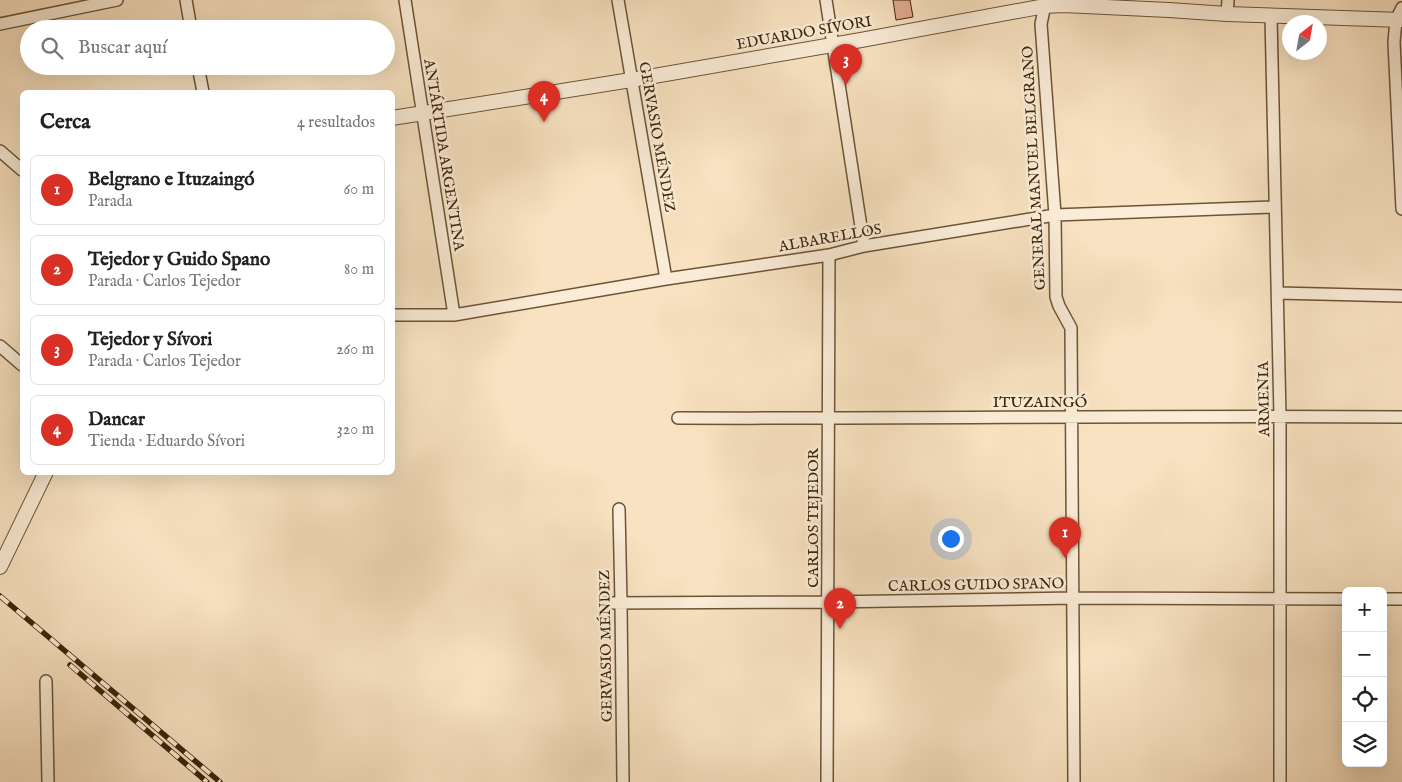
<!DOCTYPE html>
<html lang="es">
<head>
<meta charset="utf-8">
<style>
  :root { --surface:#fff; --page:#f2f2f2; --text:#202124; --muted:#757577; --line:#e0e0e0; --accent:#d93025 }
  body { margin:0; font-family:"IM FELL English",serif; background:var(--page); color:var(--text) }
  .controls { position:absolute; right:15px; bottom:15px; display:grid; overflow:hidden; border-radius:8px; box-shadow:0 5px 20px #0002 }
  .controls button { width:45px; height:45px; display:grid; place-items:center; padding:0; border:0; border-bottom:1px solid var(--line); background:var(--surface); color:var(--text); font:25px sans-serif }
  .compass { position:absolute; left:1282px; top:15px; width:45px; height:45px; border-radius:50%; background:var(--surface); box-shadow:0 5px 20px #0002; rotate:31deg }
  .you { position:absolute; left:950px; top:538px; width:18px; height:18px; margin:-12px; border:4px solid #fff; border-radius:50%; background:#1a73e8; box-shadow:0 0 0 8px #1a73e833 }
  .badge { display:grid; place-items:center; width:32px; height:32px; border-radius:50%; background:var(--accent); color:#fff; font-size:16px; font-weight:700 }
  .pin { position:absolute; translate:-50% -41px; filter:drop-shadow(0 1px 2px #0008) }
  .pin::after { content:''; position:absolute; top:26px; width:18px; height:15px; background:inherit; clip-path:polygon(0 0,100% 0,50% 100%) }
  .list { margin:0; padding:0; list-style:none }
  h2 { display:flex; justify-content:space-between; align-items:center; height:65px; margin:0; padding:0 20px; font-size:21px }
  h2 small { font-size:16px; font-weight:400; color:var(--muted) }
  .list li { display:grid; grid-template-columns:32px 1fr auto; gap:15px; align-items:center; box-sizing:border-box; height:70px; margin:0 10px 10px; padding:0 10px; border:1px solid var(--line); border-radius:8px }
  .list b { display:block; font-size:19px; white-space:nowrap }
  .list p { margin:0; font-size:16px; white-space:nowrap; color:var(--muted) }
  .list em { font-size:16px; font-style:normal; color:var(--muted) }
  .icon { flex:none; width:28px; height:28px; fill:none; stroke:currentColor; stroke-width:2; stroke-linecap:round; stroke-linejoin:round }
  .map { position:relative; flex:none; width:1402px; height:782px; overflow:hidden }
  .search { position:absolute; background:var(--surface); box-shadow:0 5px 20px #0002; left:20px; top:20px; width:375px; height:55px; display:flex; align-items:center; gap:12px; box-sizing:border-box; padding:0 18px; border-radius:28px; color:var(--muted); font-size:19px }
  .panel { position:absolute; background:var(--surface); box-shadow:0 5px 20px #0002; left:20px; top:90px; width:375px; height:385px; border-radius:8px }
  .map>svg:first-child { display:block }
</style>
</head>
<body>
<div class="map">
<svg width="1402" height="782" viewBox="0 0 1402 782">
  <rect width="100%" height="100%" fill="#f8e2c1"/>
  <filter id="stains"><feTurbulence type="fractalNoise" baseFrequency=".004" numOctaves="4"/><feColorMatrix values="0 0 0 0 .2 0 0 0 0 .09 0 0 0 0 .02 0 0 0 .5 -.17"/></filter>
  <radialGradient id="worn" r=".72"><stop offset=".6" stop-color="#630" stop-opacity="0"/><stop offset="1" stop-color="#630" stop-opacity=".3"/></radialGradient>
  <path fill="#e3ab94" stroke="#3e2409" d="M 893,0 L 910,0 L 913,17 L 896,20 Z"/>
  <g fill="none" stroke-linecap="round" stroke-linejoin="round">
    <defs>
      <path id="minor" d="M 186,0 L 191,29
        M 405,0 L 454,315
        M 618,0 L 666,279
        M 826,0 L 864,246
        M 1046,0 L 1041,24 L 1055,215 L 1056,297 L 1059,306 L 1071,328 L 1074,782
        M 1402,8 L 1396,20 L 1394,42 L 1402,209
        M 1227,14 L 1228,0
        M 1271,16 L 1280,416 L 1280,782
        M 0,24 L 117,0
        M 198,66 L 203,92
        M 0,151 L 22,170
        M 1278,293 L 1402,296
        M 392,315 L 454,315 L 666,279 L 829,255 L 864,246 L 1055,215 L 1275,207
        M 0,346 L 22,365
        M 678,418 C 919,419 1161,415 1402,417
        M 619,509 L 621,603 L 623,782
        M 1383,599 L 1402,599
        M 606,603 L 828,602 L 1074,598 L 1346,599
        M 46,681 L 48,782
        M 827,782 L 829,255"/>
      <path id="tertiary" d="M 392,118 L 631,80 L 861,40 L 1045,6 L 1063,5 L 1169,10 L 1227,14 L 1402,20
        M 0,567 L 46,472"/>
    </defs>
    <use href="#minor" stroke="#6c5437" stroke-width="14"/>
    <use href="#tertiary" stroke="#6c5437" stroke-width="16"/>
    <use href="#minor" stroke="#faecd7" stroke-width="11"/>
    <use href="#tertiary" stroke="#faecd7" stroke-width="14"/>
    <defs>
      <path id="rail" d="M 0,596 L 220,782
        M 70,665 L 207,782"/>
    </defs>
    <use href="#rail" stroke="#3e2409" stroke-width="5.5"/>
    <use href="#rail" stroke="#faecd7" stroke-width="4" stroke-dasharray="11" stroke-linecap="butt"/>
  </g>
  <g text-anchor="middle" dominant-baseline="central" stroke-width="5" stroke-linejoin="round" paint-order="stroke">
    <g font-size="15" fill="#3e2409" stroke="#faecd7">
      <text transform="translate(804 33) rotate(-10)">EDUARDO SÍVORI</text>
      <text transform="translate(657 137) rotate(80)">GERVASIO MÉNDEZ</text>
      <text transform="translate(444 155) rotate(81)">ANTÁRTIDA ARGENTINA</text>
      <text transform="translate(1034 168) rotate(-93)">GENERAL MANUEL BELGRANO</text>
      <text transform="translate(830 238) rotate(-10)">ALBARELLOS</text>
      <text transform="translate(1264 399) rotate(-91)">ARMENIA</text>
      <text x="1040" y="402">ITUZAINGÓ</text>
      <text transform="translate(813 518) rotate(-90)">CARLOS TEJEDOR</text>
      <text transform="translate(976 585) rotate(-1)">CARLOS GUIDO SPANO</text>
      <text transform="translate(606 646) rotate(-91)">GERVASIO MÉNDEZ</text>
    </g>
  </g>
  <rect width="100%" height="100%" filter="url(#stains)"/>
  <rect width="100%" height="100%" fill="url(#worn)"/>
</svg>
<div class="controls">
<button>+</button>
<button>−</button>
<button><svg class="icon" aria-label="locate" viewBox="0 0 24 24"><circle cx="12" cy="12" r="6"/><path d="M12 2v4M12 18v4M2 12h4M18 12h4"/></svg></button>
<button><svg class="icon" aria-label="layers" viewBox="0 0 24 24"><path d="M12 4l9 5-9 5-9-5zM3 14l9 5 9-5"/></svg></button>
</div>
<svg class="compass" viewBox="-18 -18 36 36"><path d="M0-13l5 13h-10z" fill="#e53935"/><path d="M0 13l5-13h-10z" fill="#757577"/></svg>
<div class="you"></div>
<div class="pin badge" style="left:1065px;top:558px">1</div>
<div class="pin badge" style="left:840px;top:629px">2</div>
<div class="pin badge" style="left:846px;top:85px">3</div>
<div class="pin badge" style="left:544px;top:122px">4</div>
<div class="search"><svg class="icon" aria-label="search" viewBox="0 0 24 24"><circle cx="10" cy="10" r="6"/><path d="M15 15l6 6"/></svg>Buscar aquí</div>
<section class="panel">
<h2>Cerca<small>4 resultados</small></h2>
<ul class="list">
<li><span class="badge">1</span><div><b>Belgrano e Ituzaingó</b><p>Parada</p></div><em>60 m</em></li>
<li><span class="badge">2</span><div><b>Tejedor y Guido Spano</b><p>Parada · Carlos Tejedor</p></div><em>80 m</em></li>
<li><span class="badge">3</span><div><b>Tejedor y Sívori</b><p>Parada · Carlos Tejedor</p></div><em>260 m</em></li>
<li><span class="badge">4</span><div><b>Dancar</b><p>Tienda · Eduardo Sívori</p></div><em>320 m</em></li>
</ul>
</section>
</div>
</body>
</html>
